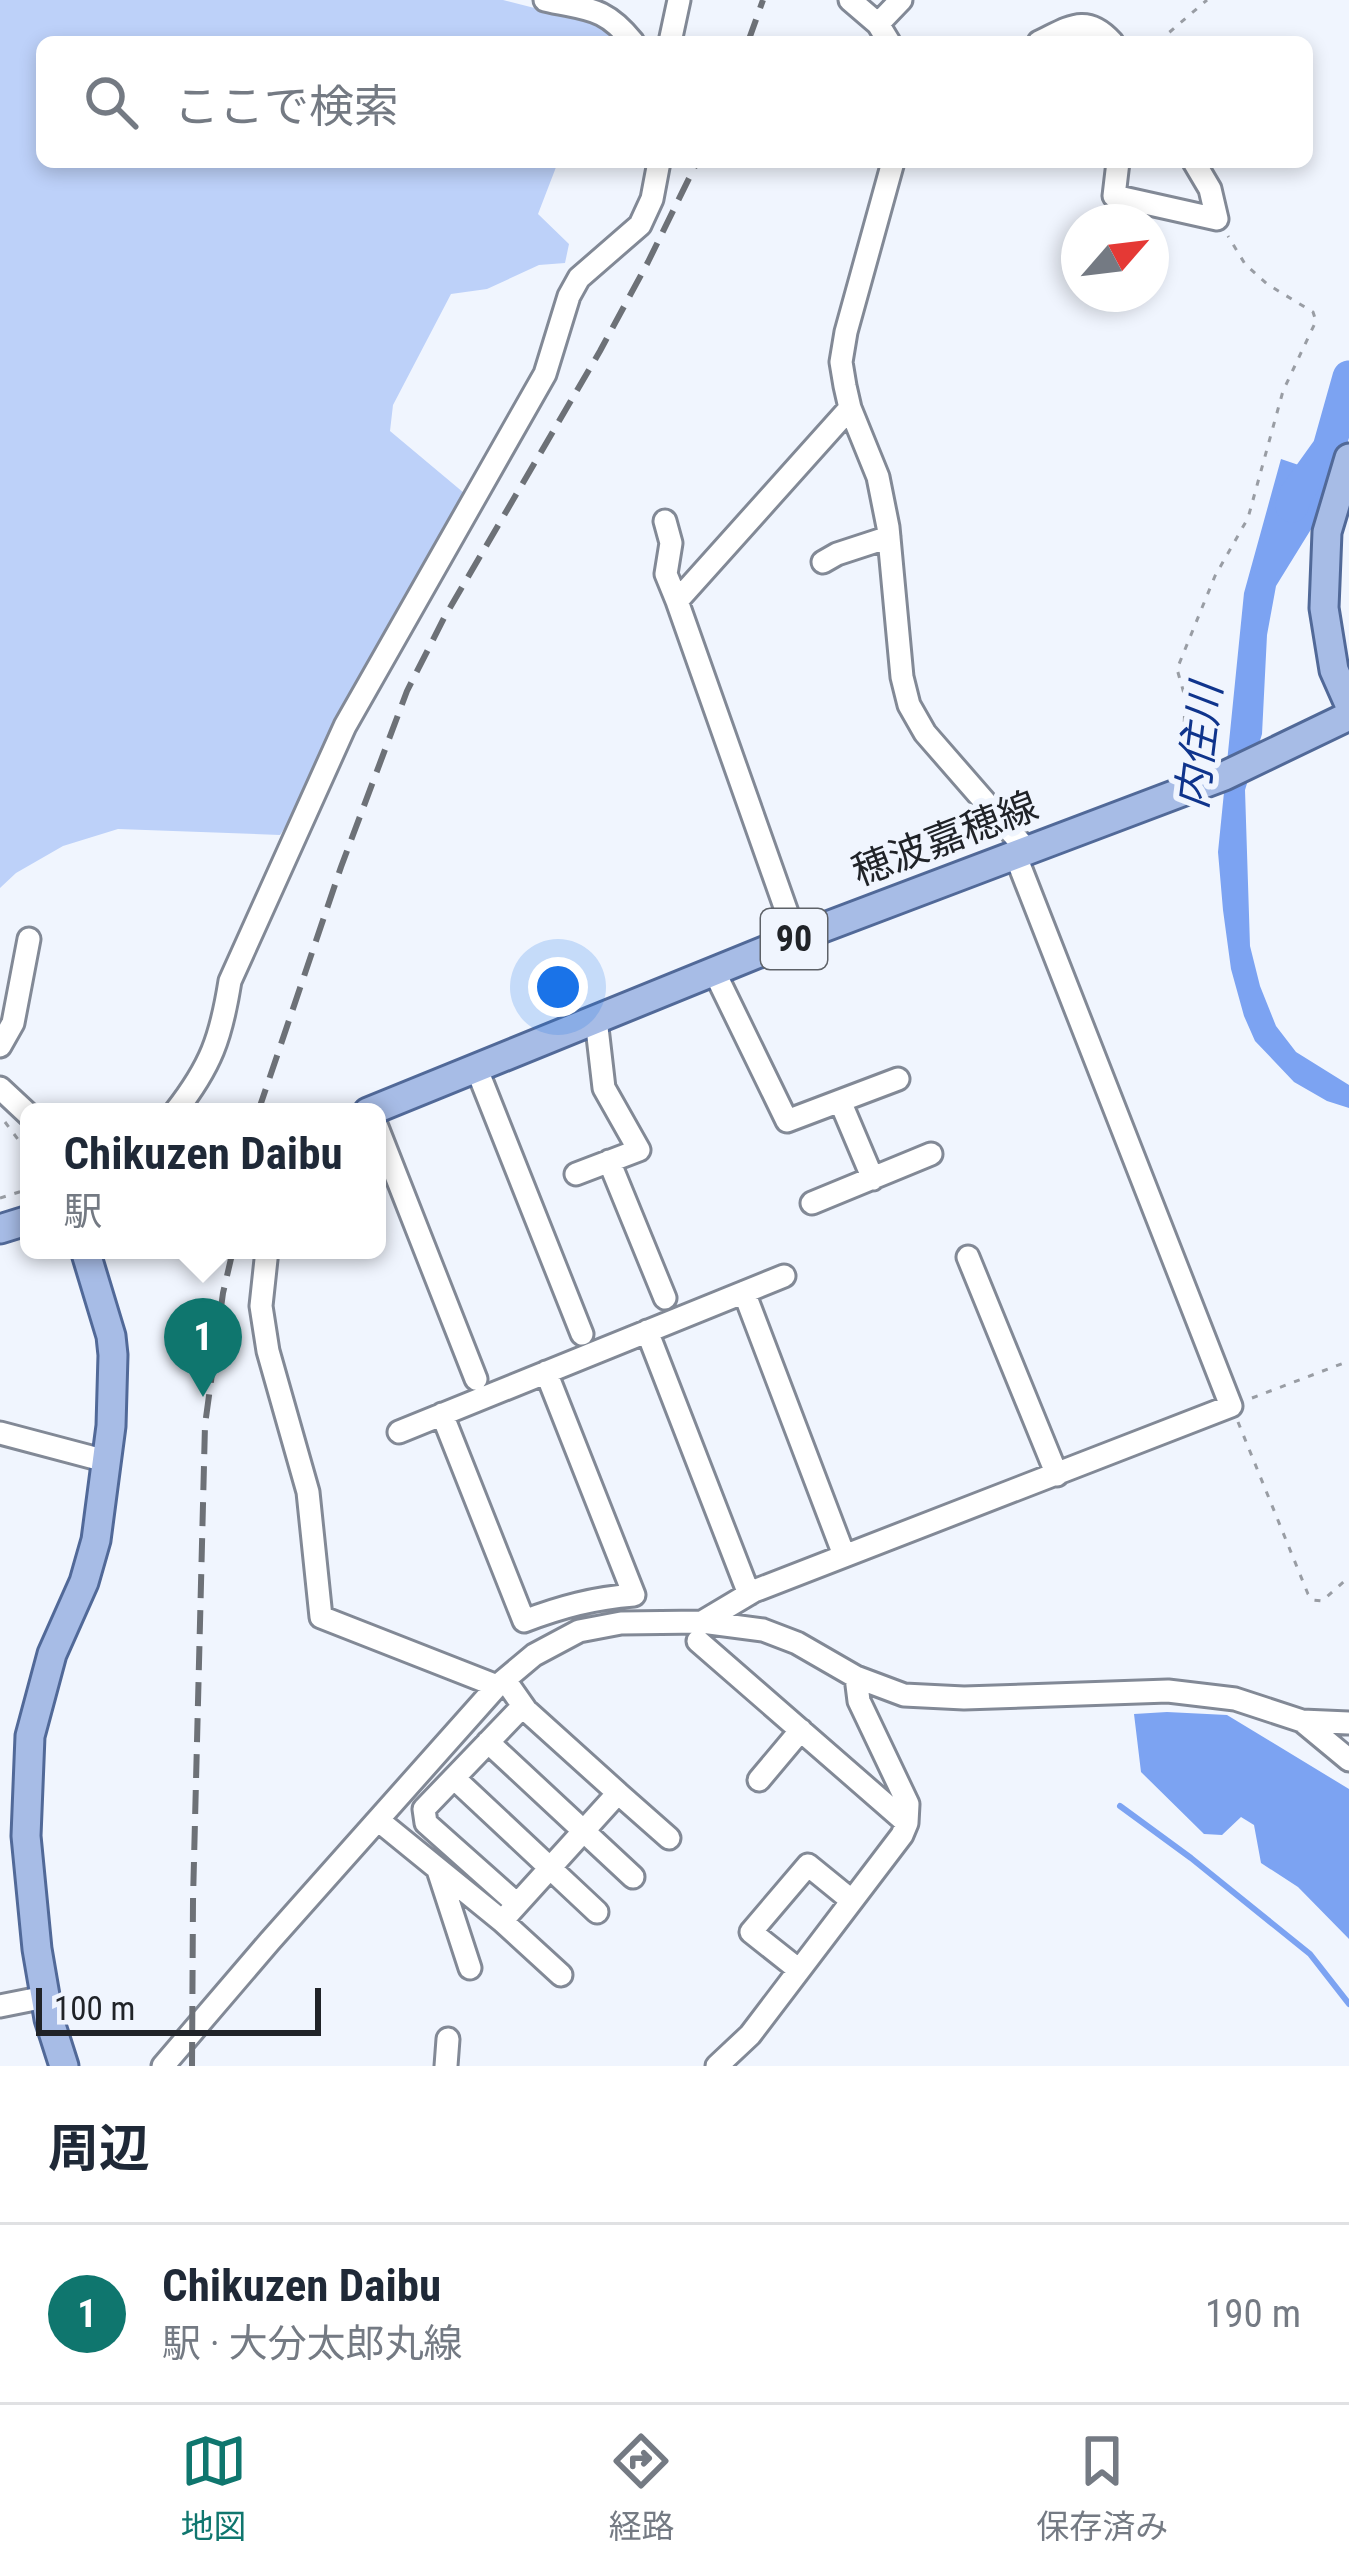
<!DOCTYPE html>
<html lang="ja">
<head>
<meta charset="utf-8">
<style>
  :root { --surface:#fff; --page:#f2f2f3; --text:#1f2937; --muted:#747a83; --line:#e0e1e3; --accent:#0f766e }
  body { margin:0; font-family:"Roboto Condensed","Noto Sans JP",sans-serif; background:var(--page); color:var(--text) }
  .compass { position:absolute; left:1061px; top:204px; width:108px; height:108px; border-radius:50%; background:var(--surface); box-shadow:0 6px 18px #0003; rotate:62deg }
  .scale { position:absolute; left:36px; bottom:30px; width:285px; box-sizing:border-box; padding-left:12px; border:6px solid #202328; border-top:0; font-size:33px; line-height:42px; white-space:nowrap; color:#202328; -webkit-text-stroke:9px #f0f5fe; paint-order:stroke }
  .you { position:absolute; left:558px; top:987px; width:42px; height:42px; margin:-30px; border:9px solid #fff; border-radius:50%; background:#1a73e8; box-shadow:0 0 0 18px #1a73e833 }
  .badge { display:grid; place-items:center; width:78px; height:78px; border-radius:50%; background:var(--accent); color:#fff; font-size:39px; font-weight:700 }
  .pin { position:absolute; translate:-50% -99px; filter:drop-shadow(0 3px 6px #0008) }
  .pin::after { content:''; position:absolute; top:63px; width:42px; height:36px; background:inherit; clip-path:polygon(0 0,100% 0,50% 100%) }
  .popup { position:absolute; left:20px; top:1103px; width:366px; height:156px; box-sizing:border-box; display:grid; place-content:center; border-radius:18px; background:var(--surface); filter:drop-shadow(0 3px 9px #0005); font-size:39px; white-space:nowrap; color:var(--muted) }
  .popup b { font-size:45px; color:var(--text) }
  .popup::after { content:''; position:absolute; left:50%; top:100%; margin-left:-24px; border:24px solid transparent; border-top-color:var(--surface) }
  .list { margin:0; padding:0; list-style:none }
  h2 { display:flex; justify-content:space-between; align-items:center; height:156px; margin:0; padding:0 48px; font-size:51px }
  h2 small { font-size:39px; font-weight:400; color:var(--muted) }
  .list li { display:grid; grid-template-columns:78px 1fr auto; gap:36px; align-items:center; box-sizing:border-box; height:180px; padding:0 48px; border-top:3px solid var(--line) }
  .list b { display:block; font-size:45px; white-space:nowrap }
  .list p { margin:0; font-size:39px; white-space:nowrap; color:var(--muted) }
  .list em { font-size:39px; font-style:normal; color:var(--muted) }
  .icon { flex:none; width:66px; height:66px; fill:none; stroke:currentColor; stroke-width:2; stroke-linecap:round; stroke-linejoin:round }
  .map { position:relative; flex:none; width:1349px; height:2066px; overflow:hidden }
  .search { position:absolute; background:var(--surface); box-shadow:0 6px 18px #0003; left:36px; right:36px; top:36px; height:132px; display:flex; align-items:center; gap:30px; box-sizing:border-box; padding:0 42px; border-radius:18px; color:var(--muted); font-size:45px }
  .sheet { height:336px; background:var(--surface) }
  nav { display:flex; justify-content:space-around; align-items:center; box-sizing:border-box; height:168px; border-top:3px solid var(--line); background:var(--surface); font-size:33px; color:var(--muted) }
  nav a { display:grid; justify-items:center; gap:6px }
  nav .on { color:var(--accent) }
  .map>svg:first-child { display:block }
</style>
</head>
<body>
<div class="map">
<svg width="1349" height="2066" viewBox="0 0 1349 2066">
  <rect width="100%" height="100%" fill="#f0f5fe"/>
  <path fill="#bdd1f9" d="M 0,0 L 503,0 L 609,27 L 620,42 L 42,42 L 42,162 L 558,162 L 538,214 L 569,244 L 565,263 L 539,265 L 487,289 L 451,294 L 393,405 L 390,431 L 464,493 L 340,714 L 305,797 L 280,835 L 118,829 L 63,846 L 16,873 L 0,888 Z"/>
  <path fill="#7ca3f2" d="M 1281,459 L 1331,476 L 1318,518 L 1276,586 L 1267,635 L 1262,734 L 1245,790 L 1250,946 L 1260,986 L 1276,1026 L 1296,1052 L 1349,1085 L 1349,1108 L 1327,1101 L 1294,1082 L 1255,1041 L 1244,1016 L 1231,969 L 1223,910 L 1218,852 L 1244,593 Z
    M 1167,1712 L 1227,1715 L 1349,1789 L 1349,1939 L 1298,1887 L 1261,1863 L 1254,1825 L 1241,1817 L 1222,1835 L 1204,1834 L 1141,1772 L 1134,1714 Z"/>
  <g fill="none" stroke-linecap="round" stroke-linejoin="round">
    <path stroke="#7ca3f2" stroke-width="6" d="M 1120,1806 L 1191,1858 L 1310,1954 L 1349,2004"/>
    <path stroke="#7ca3f2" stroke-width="33" d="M 1292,506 L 1296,494 L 1329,448 L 1349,377"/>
    <defs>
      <path id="minor" d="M 545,0 C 588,10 604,6 633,42
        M 850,0 L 878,24 L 889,42
        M 878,24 L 901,0
        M 670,42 L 679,0
        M 1039,42 C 1069,28 1086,13 1112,42
        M 893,162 L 846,332 L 841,362 L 845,386 L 850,408 L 878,477 L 888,527 L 902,677 L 909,705 L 925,733 L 1026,849
        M 1118,162 L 1114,196 L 1217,219 L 1210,189 L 1194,162
        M 665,521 L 671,543 L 666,574 L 677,601
        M 823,562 L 837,554 L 889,537
        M 796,938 L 677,601 L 850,408
        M 714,971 L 787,1121 L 898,1079
        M 0,1046 L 13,1023 L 29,939
        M 476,1067 L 582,1334
        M 0,1088 L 29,1115
        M 840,1101 L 873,1179
        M 175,1112 C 211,1066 221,1038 230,981 L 345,726 L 545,374 L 569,296 L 579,278 L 640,225 L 652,199 L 659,162
        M 377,1127 L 476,1379
        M 609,1161 L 665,1298
        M 576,1174 L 639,1150 L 604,1088 L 596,1019
        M 812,1203 L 931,1154
        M 267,1250 L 261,1306 L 268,1351 L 308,1492 L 321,1617 L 497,1686
        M 968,1257 L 1057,1475
        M 744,1292 L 844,1555
        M 647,1331 L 749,1594
        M 442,1414 L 524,1621 C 561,1607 594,1598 634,1595 L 546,1372
        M 399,1432 L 784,1276
        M 0,1433 L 106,1461
        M 702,1622 L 754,1591 L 1231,1406 L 1015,854
        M 698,1641 L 907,1823
        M 1302,1721 L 1349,1760
        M 488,1742 L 633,1877
        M 454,1778 L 597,1912
        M 759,1780 L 801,1730
        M 618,1793 L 669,1838
        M 378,1820 L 502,1921 L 561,1975
        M 438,1870 L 470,1968
        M 517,1904 L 426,1823 L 424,1809 L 523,1706
        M 502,1921 L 618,1793 L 526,1710 L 505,1680
        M 799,1970 L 751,1932 L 808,1865 L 851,1900
        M 0,2006 L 45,1997
        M 163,2066 L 270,1941 L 497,1686 L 534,1655 L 579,1631 L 621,1623 L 702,1622 L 763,1630 L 797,1643 L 856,1677 L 904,1695 L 964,1698 L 1168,1691 L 1235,1699 L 1302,1721 L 1349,1723
        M 446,2066 L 448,2039
        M 717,2066 L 750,2035 L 902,1835 L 907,1823 L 908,1804 L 859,1701 L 856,1677"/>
      <path id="major" d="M 1349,458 L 1327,532 L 1324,608 L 1334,670 L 1349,704
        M 368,1112 L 796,938 L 1224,776 L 1349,716
        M 0,1229 L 29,1220
        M 64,2066 L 49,2019 L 37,1949 L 26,1836 L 30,1736 L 52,1654 L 84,1582 L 96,1540 L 111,1426 L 113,1355 L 111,1336 L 85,1250"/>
    </defs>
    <use href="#minor" stroke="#828996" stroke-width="27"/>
    <use href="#major" stroke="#516998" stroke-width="33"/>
    <path stroke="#999da4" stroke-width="3" stroke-dasharray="6 9" stroke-linecap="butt" d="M 1158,42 L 1207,0
      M 1183,767 L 1185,697 L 1177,669 L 1215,576 L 1248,518 L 1283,391 L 1316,321 L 1313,312 L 1267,284 L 1245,264 L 1228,236
      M 5,1122 L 29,1154
      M 0,1198 L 29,1189
      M 1252,1398 L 1349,1361
      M 1238,1422 L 1308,1594 L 1313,1600 L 1322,1601 L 1349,1577"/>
    <use href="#minor" stroke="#fff" stroke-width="21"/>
    <use href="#major" stroke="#a7bce6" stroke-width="27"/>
    <path stroke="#6d7177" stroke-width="6" stroke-dasharray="24 12" stroke-linecap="butt" d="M 748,42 L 763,0
      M 258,1112 L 341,867 L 407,691 L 444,618 L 600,351 L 648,262 L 697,162
      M 192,2066 L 193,1900 L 205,1425 L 223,1293 L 233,1250"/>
  </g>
  <g text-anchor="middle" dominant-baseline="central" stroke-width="12" stroke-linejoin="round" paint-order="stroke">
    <rect fill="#f0f5fe" stroke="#5e6268" stroke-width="3" x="761" y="909" width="66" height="60" rx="9"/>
    <g font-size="36" font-weight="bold" fill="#202328">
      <text x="794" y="939">90</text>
    </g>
    <g font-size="39" fill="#202328" stroke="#f0f5fe">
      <text transform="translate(945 839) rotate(-21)">穂波嘉穂線</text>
    </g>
    <g font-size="42" font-style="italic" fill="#0f348c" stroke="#f0f5fe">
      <text transform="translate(1199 746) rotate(-83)">内住川</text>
    </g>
  </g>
</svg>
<svg class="compass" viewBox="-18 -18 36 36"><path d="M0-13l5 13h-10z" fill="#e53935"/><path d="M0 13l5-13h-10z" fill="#747a83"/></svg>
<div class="scale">100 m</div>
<div class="you"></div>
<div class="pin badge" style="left:203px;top:1397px">1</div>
<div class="popup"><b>Chikuzen Daibu</b>駅</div>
<div class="search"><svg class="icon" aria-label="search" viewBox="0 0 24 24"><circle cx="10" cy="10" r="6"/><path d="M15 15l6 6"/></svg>ここで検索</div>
</div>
<section class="sheet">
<h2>周辺<small></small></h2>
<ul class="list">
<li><span class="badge">1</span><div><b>Chikuzen Daibu</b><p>駅 · 大分太郎丸線</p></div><em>190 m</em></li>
</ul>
</section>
<nav>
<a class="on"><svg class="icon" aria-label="map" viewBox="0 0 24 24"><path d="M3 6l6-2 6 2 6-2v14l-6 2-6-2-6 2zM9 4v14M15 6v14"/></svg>地図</a>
<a><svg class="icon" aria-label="directions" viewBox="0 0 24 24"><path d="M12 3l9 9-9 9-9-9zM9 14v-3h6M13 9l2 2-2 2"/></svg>経路</a>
<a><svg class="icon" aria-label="saved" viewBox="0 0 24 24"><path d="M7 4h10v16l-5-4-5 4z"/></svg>保存済み</a>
</nav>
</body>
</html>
